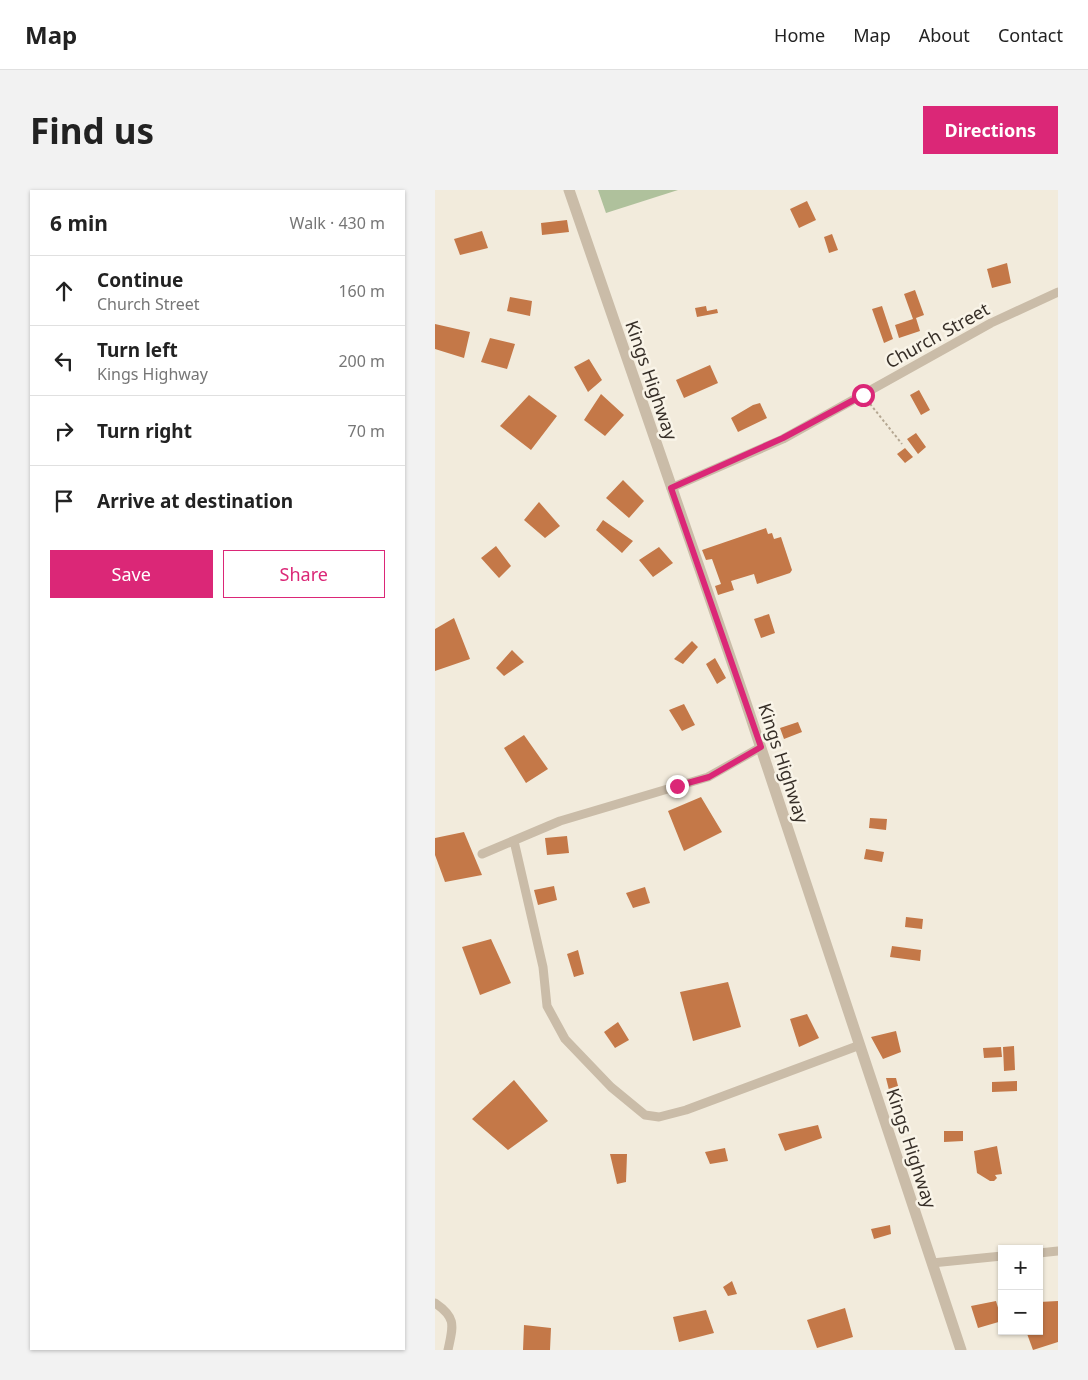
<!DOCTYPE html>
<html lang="en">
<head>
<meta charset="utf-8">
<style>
  :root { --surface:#fff; --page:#f2f2f2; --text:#222; --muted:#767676; --line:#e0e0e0; --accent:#db2777 }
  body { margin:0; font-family:"Noto Sans",sans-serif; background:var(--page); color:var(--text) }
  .controls { position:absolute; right:15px; bottom:15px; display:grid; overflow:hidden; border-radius:0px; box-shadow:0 1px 4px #0004 }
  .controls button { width:45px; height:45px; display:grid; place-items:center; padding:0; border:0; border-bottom:1px solid var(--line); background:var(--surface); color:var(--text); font:25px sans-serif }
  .stop { position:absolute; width:15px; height:15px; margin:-11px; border:4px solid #db2777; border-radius:50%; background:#fff }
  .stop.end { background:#db2777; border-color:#fff; box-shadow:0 1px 5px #0008 }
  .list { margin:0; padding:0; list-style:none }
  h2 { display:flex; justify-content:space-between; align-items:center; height:65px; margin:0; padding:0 20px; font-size:21px }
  h2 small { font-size:16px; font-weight:400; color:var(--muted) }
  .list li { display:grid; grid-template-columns:32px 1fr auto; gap:15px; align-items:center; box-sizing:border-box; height:70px; padding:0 20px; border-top:1px solid var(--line) }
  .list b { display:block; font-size:19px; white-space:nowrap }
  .list p { margin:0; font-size:16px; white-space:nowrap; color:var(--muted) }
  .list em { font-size:16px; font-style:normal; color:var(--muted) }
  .actions { display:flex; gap:10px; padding:15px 20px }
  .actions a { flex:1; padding:11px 0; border:1px solid var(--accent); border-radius:0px; text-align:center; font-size:18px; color:var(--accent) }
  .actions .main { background:var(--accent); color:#fff }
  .icon { flex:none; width:28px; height:28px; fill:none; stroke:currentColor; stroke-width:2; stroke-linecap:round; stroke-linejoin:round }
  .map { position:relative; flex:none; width:623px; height:1160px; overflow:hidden; border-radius:0px }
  header { display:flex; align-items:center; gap:30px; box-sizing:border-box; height:70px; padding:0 25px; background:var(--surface); border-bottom:1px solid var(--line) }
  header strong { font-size:24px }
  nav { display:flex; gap:28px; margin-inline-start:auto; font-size:18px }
  .intro { display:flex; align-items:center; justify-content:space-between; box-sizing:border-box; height:120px; padding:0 30px }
  h1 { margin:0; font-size:35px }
  .button { padding:12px 22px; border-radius:0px; background:var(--accent); color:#fff; font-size:18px; font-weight:700 }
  main { display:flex; gap:30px; padding:0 30px }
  aside { flex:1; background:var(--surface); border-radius:0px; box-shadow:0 1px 4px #0004 }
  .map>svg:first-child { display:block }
</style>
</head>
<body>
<header>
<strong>Map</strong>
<nav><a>Home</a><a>Map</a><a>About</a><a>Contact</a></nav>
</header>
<div class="intro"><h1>Find us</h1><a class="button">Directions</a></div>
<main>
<aside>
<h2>6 min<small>Walk · 430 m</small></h2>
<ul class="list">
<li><svg class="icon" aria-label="ahead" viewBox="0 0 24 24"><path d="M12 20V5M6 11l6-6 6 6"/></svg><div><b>Continue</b><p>Church Street</p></div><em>160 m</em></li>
<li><svg class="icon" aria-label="left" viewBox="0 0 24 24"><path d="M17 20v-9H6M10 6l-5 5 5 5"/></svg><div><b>Turn left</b><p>Kings Highway</p></div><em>200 m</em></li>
<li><svg class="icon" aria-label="right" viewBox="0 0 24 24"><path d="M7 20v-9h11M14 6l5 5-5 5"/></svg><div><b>Turn right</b></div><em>70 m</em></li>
<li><svg class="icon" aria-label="arrive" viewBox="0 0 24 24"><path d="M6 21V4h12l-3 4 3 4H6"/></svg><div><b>Arrive at destination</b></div></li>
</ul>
<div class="actions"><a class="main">Save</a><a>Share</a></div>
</aside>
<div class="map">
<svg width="623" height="1160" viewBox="0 0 623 1160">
  <rect width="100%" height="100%" fill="#f2ebdc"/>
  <path fill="#afc19c" d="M 163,0 L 243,0 L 171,23 Z"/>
  <path fill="#c47848" d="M 372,11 L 381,30 L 364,38 L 355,19 Z
    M 132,30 L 134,42 L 107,45 L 106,33 Z
    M 47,41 L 53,58 L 25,65 L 19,49 Z
    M 397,44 L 403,60 L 394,63 L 389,47 Z
    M 572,73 L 576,93 L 557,98 L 552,79 Z
    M 480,100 L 489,125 L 481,128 L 485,141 L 464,148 L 460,135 L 478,129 L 469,104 Z
    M 75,107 L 97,111 L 95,126 L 72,121 Z
    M 271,116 L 272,121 L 282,119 L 283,123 L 262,127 L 260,118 Z
    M 447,116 L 458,149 L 449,153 L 437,119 Z
    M 0,134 L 35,142 L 29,168 L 0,159 Z
    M 55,148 L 80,154 L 72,179 L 46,172 Z
    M 154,169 L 167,190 L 153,202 L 139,177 Z
    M 275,175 L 283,193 L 249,208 L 241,190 Z
    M 484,200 L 495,220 L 486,225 L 475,205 Z
    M 166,204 L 189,225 L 170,246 L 149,230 Z
    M 94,205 L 122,226 L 96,260 L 65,236 Z
    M 325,213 L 332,228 L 303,242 L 296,228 L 318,215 Z
    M 481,243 L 491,257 L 483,264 L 472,249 Z
    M 470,258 L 478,267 L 470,273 L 462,264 Z
    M 188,290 L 209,311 L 194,328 L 171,308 Z
    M 104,312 L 125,336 L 110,348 L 89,330 Z
    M 168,330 L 198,351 L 187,363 L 161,340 Z
    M 331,338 L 333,344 L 337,343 L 339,349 L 346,347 L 357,380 L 355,383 L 322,394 L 319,384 L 296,391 L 299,400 L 283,405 L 280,396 L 286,394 L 277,369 L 271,370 L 267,360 Z
    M 61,356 L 76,376 L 64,388 L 46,368 Z
    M 224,357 L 238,373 L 218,387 L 204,370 Z
    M 334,424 L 340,443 L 326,448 L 319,429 Z
    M 19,428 L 35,469 L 0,481 L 0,439 Z
    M 257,451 L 263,457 L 248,474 L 239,469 Z
    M 77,460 L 89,472 L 69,486 L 61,478 Z
    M 280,468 L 291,488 L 282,494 L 271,474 Z
    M 249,514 L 260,535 L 247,541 L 234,520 Z
    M 363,532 L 367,542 L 349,549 L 345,538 Z
    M 89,545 L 113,579 L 91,593 L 69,558 Z
    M 266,607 L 287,642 L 249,661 L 233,621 Z
    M 435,628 L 452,629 L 451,640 L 434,638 Z
    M 29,642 L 47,685 L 10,692 L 0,665 L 0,648 Z
    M 132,646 L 134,663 L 112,665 L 110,648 Z
    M 431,659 L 449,662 L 447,672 L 429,669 Z
    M 119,696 L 122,710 L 103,715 L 99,700 Z
    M 210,697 L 215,713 L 198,718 L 191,703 Z
    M 471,727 L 488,729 L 487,739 L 470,737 Z
    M 56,749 L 76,793 L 45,805 L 27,757 Z
    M 457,756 L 486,760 L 485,771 L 455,767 Z
    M 143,760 L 149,784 L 139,787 L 132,764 Z
    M 293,792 L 306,837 L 258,851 L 245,802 Z
    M 372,824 L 384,848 L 364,857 L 355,829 Z
    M 183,832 L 194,850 L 180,858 L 169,842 Z
    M 461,841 L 466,862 L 448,869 L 436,847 Z
    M 579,856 L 580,880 L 569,881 L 568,857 Z
    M 566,857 L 567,867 L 549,868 L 548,858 Z
    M 451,888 L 461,888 L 465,904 L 455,904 Z
    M 79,890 L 113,931 L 73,960 L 37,929 Z
    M 582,891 L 582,901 L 557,902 L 557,892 Z
    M 383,935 L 387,948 L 350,961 L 343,944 Z
    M 509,941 L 528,941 L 528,951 L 509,952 Z
    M 562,956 L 567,984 L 560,985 L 562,988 L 559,991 L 555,991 L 542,983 L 539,961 Z
    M 290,958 L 293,971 L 275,974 L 270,962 Z
    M 175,964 L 192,964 L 191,992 L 182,994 Z
    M 455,1035 L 456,1044 L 439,1049 L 436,1039 Z
    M 297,1091 L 302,1104 L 293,1106 L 288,1097 Z
    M 561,1111 L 567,1131 L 543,1138 L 536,1116 Z
    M 623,1111 L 623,1152 L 598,1160 L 591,1141 L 604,1141 L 604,1112 Z
    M 410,1118 L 418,1147 L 382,1158 L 372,1130 Z
    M 271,1120 L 279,1143 L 244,1152 L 238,1127 Z
    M 89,1135 L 116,1138 L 115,1160 L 88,1160 Z"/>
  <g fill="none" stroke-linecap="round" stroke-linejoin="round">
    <path stroke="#b5a792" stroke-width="2" stroke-dasharray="2.5 2.5" stroke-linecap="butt" d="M 432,210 L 467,254"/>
    <path stroke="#cabca8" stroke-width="9" d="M 236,298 L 348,249 L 556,133 L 623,102
      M 79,651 L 108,777 L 112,816 L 130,849 L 176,897 L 210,925 L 224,927 L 251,920 L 425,855
      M 47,664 L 125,631 L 273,587 L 326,557
      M 604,1063 L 623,1061
      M 497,1073 L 567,1066
      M 0,1113 C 22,1128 18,1136 13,1160"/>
    <path stroke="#cabca8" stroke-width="11" d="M 134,0 L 309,507 L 526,1160"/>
  </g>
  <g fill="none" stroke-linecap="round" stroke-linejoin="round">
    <path stroke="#db2777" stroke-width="6" d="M 242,596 L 274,587 L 326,557 L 236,298 L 348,248 L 428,205"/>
  </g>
  <g text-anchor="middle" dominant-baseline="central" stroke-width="5" stroke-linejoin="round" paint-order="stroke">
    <g font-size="18" fill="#372f28" stroke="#f9f4e8">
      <text transform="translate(502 145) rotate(-29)">Church Street</text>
      <text transform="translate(217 190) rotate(71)">Kings Highway</text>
      <text transform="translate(349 573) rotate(72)">Kings Highway</text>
      <text transform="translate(477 958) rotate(72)">Kings Highway</text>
    </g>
  </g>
</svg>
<div class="controls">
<button>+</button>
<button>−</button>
</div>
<div class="stop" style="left:428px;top:205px"></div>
<div class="stop end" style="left:242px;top:596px"></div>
</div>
</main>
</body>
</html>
